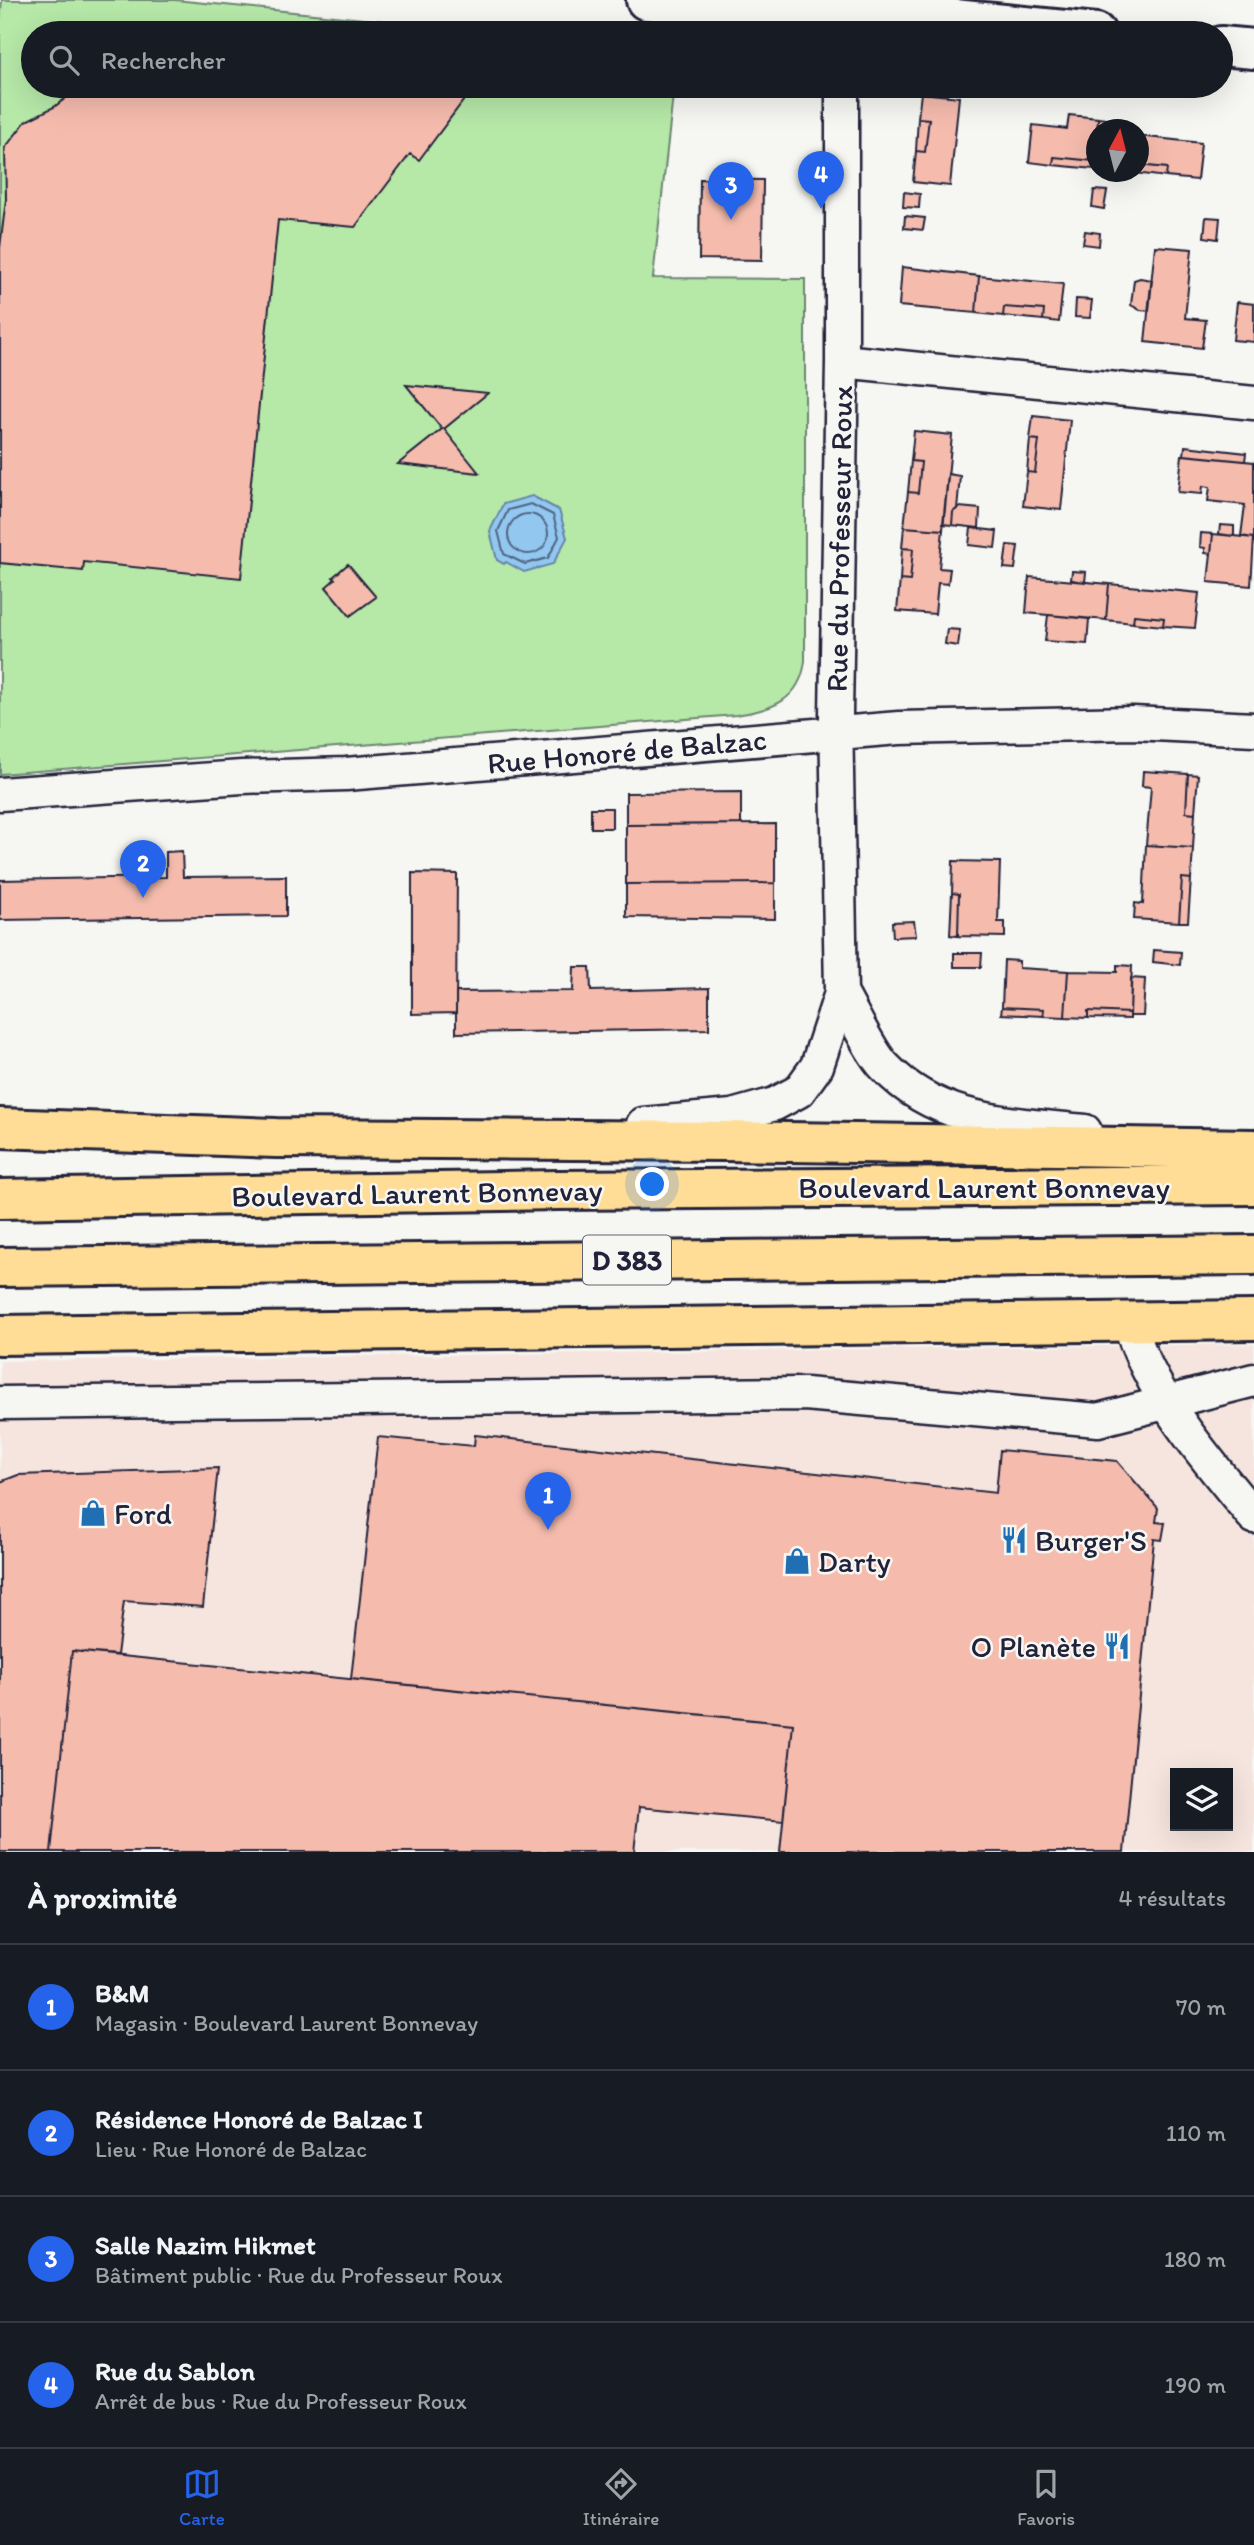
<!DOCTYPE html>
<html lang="fr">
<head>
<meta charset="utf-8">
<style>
  :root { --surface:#171b24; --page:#242831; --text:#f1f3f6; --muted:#9ea1a6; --line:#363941; --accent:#2563eb }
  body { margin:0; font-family:Itim,sans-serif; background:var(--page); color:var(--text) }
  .controls { position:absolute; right:21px; bottom:21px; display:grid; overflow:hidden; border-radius:0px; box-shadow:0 7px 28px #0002 }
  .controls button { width:63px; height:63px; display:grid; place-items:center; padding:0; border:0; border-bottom:2px solid var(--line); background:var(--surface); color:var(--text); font:35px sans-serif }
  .compass { position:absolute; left:1086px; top:119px; width:63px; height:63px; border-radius:50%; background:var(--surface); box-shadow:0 7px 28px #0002; rotate:7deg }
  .you { position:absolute; left:653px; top:1185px; width:24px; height:24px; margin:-18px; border:5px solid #fff; border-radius:50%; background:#1a73e8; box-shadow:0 0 0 10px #1a73e833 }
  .badge { display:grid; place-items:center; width:46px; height:46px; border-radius:50%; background:var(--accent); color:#fff; font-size:23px; font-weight:700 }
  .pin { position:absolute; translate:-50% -58px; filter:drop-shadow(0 2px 4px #0008) }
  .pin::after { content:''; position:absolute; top:37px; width:24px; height:21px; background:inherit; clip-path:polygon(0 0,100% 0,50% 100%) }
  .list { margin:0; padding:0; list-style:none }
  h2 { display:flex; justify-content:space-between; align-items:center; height:91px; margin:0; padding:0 28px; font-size:30px }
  h2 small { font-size:23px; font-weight:400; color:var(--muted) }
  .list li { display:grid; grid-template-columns:46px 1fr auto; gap:21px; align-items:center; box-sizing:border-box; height:126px; padding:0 28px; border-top:2px solid var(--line) }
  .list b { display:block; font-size:26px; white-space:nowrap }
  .list p { margin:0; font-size:23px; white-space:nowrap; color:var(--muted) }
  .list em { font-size:23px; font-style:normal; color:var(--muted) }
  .icon { flex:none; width:38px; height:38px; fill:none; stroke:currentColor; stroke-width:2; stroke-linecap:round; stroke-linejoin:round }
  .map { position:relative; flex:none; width:1254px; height:1852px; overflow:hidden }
  .search { position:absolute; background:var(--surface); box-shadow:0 7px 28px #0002; left:21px; right:21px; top:21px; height:77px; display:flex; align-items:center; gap:18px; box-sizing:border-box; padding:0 24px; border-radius:38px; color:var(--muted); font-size:26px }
  .sheet { height:595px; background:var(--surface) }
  nav { display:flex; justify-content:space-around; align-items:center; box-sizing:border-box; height:98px; border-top:2px solid var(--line); background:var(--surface); font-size:19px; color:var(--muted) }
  nav a { display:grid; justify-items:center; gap:4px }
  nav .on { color:var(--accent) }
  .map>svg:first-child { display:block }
</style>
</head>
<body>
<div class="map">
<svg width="1254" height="1852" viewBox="0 0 1254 1852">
  <rect width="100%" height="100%" fill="#f6f6f2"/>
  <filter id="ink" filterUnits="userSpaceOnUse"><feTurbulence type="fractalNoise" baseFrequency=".0143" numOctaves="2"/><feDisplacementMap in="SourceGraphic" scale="14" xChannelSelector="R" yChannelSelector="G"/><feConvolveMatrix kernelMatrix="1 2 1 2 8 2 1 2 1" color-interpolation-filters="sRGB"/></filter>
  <g filter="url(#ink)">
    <path fill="#f6e5de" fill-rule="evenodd" d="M 1254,1344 L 1254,1852 L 0,1852 L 0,1361 ZM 1175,1773 L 1228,1773 L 1228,1826 L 1175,1826 Z"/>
    <path fill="#b6e8a8" stroke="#6c8572" stroke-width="2" d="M 2,0 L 175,0 L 503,33 L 33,33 L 33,86 L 674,86 L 653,278 L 805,279 L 805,661 C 800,701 771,710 736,715 L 0,774 L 0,21 Z"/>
    <path fill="#92c7f0" stroke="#6585a8" stroke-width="2" d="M 532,496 L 559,510 L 567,538 L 553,564 L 524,572 L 506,562 L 504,564 L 497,560 L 490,531 L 503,504 Z"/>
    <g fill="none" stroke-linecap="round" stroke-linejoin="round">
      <path stroke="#4f6483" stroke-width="2" d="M 531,504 L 553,515 L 559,537 L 548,558 L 525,564 L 504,554 L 498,531 L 508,510 Z
        M508 534a20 20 0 1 1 40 0a20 20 0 1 1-40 0Z"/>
    </g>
    <path fill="#f5bcae" stroke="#22223b" stroke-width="2" d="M 82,86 L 462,86 L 469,93 L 419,160 L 410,154 L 355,227 L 278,220 L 241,578 L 84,562 L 83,571 L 0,563 L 0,248 L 6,199 L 5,148 L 26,121 L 54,107 Z
      M 921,93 L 959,97 L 950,186 L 913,182 L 916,151 L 925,152 L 929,119 L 918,118 Z
      M 1069,115 L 1098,118 L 1096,169 L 1094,169 L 1094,161 L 1054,157 L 1053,165 L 1029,162 L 1033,125 L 1067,129 Z
      M 918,118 L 929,119 L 925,152 L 916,151 Z
      M 1098,118 L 1114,120 L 1113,130 L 1097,130 Z
      M 1138,136 L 1201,143 L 1197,180 L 1166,177 L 1167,168 L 1138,165 Z
      M 1054,157 L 1094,161 L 1094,169 L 1053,165 Z
      M 1138,165 L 1167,168 L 1166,177 L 1135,173 L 1138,172 Z
      M 700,179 L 763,180 L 762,260 L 699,259 Z
      M 1094,190 L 1107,191 L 1104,209 L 1092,207 Z
      M 904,192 L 920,194 L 919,208 L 903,207 Z
      M 905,216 L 925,218 L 923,230 L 904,228 Z
      M 1206,217 L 1220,218 L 1218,239 L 1204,237 Z
      M 1085,231 L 1100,233 L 1099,246 L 1083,244 Z
      M 1155,246 L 1192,249 L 1185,318 L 1206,320 L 1202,348 L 1145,342 Z
      M 902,267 L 979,276 L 976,313 L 899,306 Z
      M 979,276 L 1063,284 L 1059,322 L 1043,320 L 1044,310 L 1004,307 L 1003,316 L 976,313 Z
      M 1140,278 L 1152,280 L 1149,311 L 1140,310 L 1131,305 L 1134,280 Z
      M 1076,299 L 1092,300 L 1090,318 L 1075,317 Z
      M 1237,302 L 1254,304 L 1254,342 L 1233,340 Z
      M 1004,307 L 1044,310 L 1043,320 L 1003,316 Z
      M 406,385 L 488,393 L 444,429 L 479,473 L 398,464 L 442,429 Z
      M 1033,416 L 1070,420 L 1061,510 L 1023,506 L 1027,472 L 1035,473 L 1039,440 L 1030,439 Z
      M 914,431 L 952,435 L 943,530 L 904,527 L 908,492 L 918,493 L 921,462 L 911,461 Z
      M 1030,439 L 1039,440 L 1035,473 L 1027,472 Z
      M 1185,446 L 1246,453 L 1245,461 L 1184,455 Z
      M 1182,455 L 1254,462 L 1254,538 L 1241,536 L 1245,505 L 1208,501 L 1210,487 L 1203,486 L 1202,494 L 1178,492 Z
      M 911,461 L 921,462 L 918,493 L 908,492 Z
      M 948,474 L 960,476 L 957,509 L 953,512 L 952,525 L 943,524 Z
      M 959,507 L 980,509 L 979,528 L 952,525 L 953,512 Z
      M 1220,525 L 1234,526 L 1234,536 L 1219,534 Z
      M 904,527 L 943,530 L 939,568 L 950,569 L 948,584 L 938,583 L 935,614 L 897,611 L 900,580 L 910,581 L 913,549 L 902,548 Z
      M 971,528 L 997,531 L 995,548 L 969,545 Z
      M 1201,533 L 1213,534 L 1211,554 L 1205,553 L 1205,548 L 1200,547 Z
      M 1213,534 L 1254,538 L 1251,586 L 1208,582 Z
      M 1007,545 L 1018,546 L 1015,569 L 1004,568 Z
      M 902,548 L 913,549 L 910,581 L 900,580 Z
      M 348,564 L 376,597 L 350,616 L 326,587 L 335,579 L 333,577 Z
      M 1072,571 L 1086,572 L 1085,582 L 1071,580 Z
      M 1029,577 L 1109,584 L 1106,620 L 1026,613 Z
      M 1109,584 L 1199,593 L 1195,628 L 1163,626 L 1164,618 L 1134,615 L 1133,623 L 1106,620 Z
      M 1048,615 L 1089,619 L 1087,644 L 1045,641 Z
      M 1134,615 L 1164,618 L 1163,626 L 1133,623 Z
      M 947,629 L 960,630 L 958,646 L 945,644 Z
      M 1143,771 L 1188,774 L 1186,812 L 1195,813 L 1193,848 L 1146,845 L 1151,787 L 1142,786 Z
      M 1188,774 L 1198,775 L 1195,813 L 1186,812 Z
      M 741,792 L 741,824 L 626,825 L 626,793 Z
      M 591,808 L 612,808 L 612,828 L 591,828 Z
      M 775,824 L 775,883 L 626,884 L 626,825 Z
      M 1146,845 L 1193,848 L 1191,879 L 1182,878 L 1179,922 L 1134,919 L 1135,903 L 1143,904 Z
      M 182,851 L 183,877 L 286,876 L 286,916 L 0,920 L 0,880 L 166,877 L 166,852 Z
      M 953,861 L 1000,862 L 998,922 L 1005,922 L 1005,937 L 958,936 L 959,894 L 952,893 Z
      M 412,873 L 457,874 L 456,1013 L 412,1014 Z
      M 1182,878 L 1191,879 L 1188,922 L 1179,922 Z
      M 775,883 L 775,919 L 626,917 L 626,884 Z
      M 952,893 L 959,894 L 958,936 L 950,935 Z
      M 914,921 L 916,936 L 893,937 L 892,922 Z
      M 1154,950 L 1181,952 L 1180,965 L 1153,962 Z
      M 954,953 L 982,953 L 981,967 L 954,967 Z
      M 1004,960 L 1019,961 L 1019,968 L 1068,971 L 1065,1017 L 1043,1016 L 1044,1009 L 1002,1007 Z
      M 1117,965 L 1132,966 L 1130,1013 L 1088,1011 L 1088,1018 L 1065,1017 L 1068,971 L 1117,972 Z
      M 574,967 L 590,967 L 591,991 L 709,988 L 709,1029 L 456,1033 L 456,992 L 573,991 Z
      M 1131,978 L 1145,979 L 1143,1016 L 1130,1016 Z
      M 1002,1007 L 1044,1009 L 1043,1016 L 1001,1014 Z
      M 1088,1011 L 1130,1013 L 1130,1019 L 1088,1018 Z
      M 475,1435 L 996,1493 L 1000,1450 L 1117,1461 L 1158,1508 L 1156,1522 L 1165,1523 L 1162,1540 L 1154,1539 L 1124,1852 L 780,1852 L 793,1724 L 351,1679 L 378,1437 L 474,1446 Z
      M 218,1468 L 203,1607 L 124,1601 L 117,1655 L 72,1651 L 51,1852 L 0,1852 L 0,1482 L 18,1475 Z
      M 72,1651 L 793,1724 L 783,1821 L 639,1807 L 634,1852 L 51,1852 Z"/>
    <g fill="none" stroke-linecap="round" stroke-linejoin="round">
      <defs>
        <path id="street" d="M 842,361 L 1254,403
          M 0,794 L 242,777 L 346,774 L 899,728 L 1133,723 L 1254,729
          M 841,993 C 852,1012 871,1053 885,1067 C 939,1124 1013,1123 1085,1131
          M 643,1124 L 732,1116 L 775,1104 L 799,1091 L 817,1066 L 841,993 L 836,715 L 842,361 L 842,86
          M 1129,1322 C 1152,1398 1205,1457 1254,1517
          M 0,1403 L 805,1394 L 1098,1420 L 1254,1380"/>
        <path id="secondary" d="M 646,0 L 751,11 L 923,16 L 1096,33
          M 1221,46 L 1254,49"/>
        <path id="highway" d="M 0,1128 L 276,1138 L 724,1141 L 1254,1149
          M 0,1199 L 558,1190 L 1254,1185
          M 0,1267 L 1254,1255
          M 0,1335 L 1254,1320"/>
      </defs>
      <use href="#street" stroke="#22223b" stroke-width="37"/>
      <use href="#secondary" stroke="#22223b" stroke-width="44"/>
      <use href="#highway" stroke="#22223b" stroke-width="44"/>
      <use href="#street" stroke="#f6f6f2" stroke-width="32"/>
      <use href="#secondary" stroke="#f6f6f2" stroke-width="38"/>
      <use href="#highway" stroke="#ffdd96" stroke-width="38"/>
    </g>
  </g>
  <defs>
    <symbol id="shop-bare" viewBox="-9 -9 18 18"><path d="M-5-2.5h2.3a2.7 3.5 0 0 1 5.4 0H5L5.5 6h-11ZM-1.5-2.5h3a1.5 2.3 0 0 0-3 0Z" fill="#1f6fb2" stroke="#f6f6f2" stroke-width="2.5" paint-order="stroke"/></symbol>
    <symbol id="restaurant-bare" viewBox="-9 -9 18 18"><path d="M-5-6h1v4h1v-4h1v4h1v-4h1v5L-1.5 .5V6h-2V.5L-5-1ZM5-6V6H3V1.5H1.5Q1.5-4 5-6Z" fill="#1f6fb2" stroke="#f6f6f2" stroke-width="2.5" paint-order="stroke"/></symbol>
  </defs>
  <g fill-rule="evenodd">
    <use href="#shop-bare" x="74" y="1494" width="38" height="38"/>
    <use href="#restaurant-bare" x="995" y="1521" width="38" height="38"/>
    <use href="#shop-bare" x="778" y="1542" width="38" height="38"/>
    <use href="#restaurant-bare" x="1098" y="1627" width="38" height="38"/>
  </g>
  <g text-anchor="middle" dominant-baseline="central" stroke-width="5" stroke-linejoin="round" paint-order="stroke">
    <rect fill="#f6f6f2" stroke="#626272" stroke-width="2" x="583" y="1235.5" width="88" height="49" rx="5"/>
    <g font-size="28" font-weight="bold" fill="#22223b">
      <text x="627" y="1260">D 383</text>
    </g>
    <g font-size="30" fill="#22223b" stroke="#f6f6f2">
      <text transform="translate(839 539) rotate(-89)">Rue du Professeur Roux</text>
      <text transform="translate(627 751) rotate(-5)">Rue Honoré de Balzac</text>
      <text x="984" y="1187">Boulevard Laurent Bonnevay</text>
      <text transform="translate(417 1193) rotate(-1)">Boulevard Laurent Bonnevay</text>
    </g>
    <g font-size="30" fill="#22223b" stroke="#f6f6f2" text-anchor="start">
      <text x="114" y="1513">Ford</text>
      <text x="1035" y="1540">Burger'S</text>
      <text x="818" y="1561">Darty</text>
      <text x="1096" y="1646" text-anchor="end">O Planète</text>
    </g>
  </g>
</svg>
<div class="controls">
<button><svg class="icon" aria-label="layers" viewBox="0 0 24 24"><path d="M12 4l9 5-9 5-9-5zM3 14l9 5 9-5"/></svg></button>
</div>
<svg class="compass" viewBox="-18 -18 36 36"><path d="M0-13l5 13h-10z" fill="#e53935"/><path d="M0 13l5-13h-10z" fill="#9ea1a6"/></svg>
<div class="you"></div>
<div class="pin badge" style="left:548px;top:1530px">1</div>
<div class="pin badge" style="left:143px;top:898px">2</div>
<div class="pin badge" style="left:731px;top:220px">3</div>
<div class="pin badge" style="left:821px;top:209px">4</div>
<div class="search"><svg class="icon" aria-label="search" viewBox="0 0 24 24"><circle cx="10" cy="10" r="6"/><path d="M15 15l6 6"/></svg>Rechercher</div>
</div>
<section class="sheet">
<h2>À proximité<small>4 résultats</small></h2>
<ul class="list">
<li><span class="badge">1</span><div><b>B&amp;M</b><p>Magasin · Boulevard Laurent Bonnevay</p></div><em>70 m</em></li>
<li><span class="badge">2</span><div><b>Résidence Honoré de Balzac I</b><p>Lieu · Rue Honoré de Balzac</p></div><em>110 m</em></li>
<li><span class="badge">3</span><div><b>Salle Nazim Hikmet</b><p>Bâtiment public · Rue du Professeur Roux</p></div><em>180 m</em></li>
<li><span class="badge">4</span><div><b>Rue du Sablon</b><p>Arrêt de bus · Rue du Professeur Roux</p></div><em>190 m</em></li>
</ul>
</section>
<nav>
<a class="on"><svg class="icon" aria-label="map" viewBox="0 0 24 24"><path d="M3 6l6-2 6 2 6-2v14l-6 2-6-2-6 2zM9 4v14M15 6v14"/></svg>Carte</a>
<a><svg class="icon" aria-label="directions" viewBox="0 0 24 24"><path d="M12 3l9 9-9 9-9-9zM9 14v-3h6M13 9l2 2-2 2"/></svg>Itinéraire</a>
<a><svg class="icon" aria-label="saved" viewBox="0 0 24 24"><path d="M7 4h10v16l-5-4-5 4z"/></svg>Favoris</a>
</nav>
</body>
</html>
